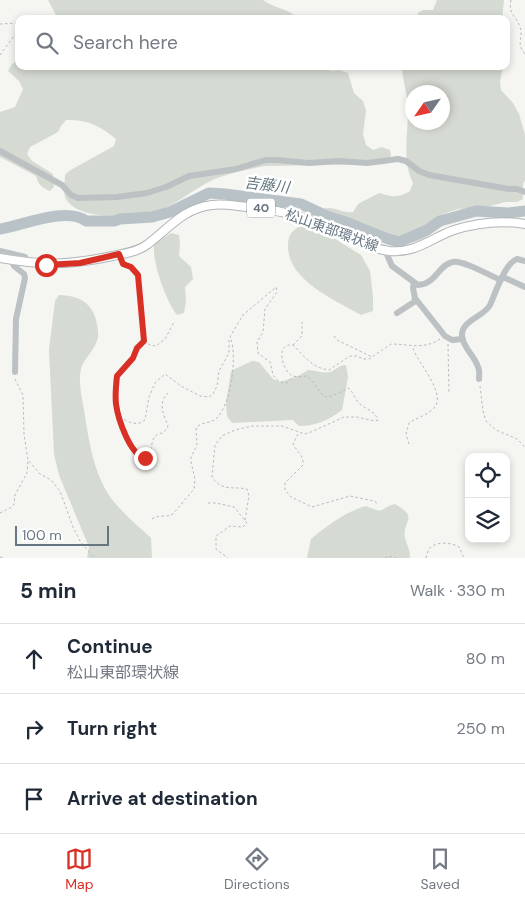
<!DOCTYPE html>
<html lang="en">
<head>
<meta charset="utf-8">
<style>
  :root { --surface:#fff; --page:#f2f2f3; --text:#1f2937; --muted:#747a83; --line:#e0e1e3; --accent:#d93025 }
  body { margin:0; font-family:"DM Sans","Noto Sans JP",sans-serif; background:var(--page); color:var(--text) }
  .controls { position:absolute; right:15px; bottom:15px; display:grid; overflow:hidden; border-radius:10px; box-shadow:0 2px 8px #0003 }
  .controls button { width:45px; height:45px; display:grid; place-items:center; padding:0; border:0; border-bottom:1px solid var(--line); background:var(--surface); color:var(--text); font:25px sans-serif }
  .compass { position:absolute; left:405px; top:85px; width:45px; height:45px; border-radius:50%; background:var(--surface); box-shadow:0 2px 8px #0003; rotate:236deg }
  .scale { position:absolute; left:15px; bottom:12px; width:94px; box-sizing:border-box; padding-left:5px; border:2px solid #667581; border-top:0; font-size:14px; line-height:18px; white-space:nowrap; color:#667581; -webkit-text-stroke:4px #fff; paint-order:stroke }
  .stop { position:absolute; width:15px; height:15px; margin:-11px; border:4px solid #d93025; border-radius:50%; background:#fff }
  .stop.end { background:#d93025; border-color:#fff; box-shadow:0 1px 5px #0008 }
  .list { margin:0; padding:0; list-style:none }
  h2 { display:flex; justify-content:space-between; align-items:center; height:65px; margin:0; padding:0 20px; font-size:21px }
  h2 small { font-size:16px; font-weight:400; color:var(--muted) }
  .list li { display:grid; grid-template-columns:32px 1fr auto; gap:15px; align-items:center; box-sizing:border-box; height:70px; padding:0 20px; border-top:1px solid var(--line) }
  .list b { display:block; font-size:19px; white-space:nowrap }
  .list p { margin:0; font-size:16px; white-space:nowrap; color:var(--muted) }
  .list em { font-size:16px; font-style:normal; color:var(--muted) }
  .icon { flex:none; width:28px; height:28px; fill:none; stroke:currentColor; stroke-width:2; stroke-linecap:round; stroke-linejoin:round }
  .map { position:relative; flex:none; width:525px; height:558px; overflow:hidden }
  .search { position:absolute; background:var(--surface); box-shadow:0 2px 8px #0003; left:15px; right:15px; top:15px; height:55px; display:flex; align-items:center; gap:12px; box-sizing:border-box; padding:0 18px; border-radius:10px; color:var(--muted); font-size:19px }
  .sheet { height:275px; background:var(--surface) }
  nav { display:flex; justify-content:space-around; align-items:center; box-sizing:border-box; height:70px; border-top:1px solid var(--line); background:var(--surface); font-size:14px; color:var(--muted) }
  nav a { display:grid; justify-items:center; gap:2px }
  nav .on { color:var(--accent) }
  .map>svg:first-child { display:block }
</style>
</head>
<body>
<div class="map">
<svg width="525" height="558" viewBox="0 0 525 558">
  <rect width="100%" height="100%" fill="#f5f5f2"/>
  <path fill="#d5dad2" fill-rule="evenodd" d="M 48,0 L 263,0 C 275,9 288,8 299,19 L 58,19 Z
    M 437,0 L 504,0 L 502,19 L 418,19 L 418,13 L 423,10 L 433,10 Z
    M 19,60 L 19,66 L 327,66 L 331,71 L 339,70 L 348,73 L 354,93 L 363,101 L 366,110 L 363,134 L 366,145 L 373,150 L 382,147 L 390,150 L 391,155 L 386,164 L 265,166 C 250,169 235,172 220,177 C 200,184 183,200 163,209 C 144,217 86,221 70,204 C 61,195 65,186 65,175 L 69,171 L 114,146 L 116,139 C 101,126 86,119 66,120 L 61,126 L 58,132 L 30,147 L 27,154 L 32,161 L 53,174 L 54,187 L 50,191 C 42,188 38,184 36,176 L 0,157 L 0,112 L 15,107 L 23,89 L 19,81 L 8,71 L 12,64 Z
    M 402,66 L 503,66 L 500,82 L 501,90 L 513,103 L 519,114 L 525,135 L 525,180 L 523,184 L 523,199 L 517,202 L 505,202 L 483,208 L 458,209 L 443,214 L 435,220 L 436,230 C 410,252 396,242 368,232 C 355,228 340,225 327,222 L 319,214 L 319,211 C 332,203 339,214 353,212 L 358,204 L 379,193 C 391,197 399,198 410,191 L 413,183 C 401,158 409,131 408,105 C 407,92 402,79 402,66 ZM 412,92 L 442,92 L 442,122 L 412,122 Z
    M 303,225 L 332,237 L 361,255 L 370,271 L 373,297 L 373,311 L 361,315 C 336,300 287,281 288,245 C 288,234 293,229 303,225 Z
    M 171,233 L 179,235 L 180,245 L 179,256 L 191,267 L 193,279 L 185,287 L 186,301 L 184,313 L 177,315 C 166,301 152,262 154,244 Z
    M 59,295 C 84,296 96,306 98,332 C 100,346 83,359 81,369 C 78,382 82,398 84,410 C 89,442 94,478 115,503 C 126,516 139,527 151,538 L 152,558 L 87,558 L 89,547 L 59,475 L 54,454 L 49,350 L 55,301 Z
    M 252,361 L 259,362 L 273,379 L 280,382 L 298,376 L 308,370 C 316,370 322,374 330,372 C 336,370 339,365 346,365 L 348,377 L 342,410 C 329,420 316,426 299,426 L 293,420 L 232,423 L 227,416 L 226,404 L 231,371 Z
    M 395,504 C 420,518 402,520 405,538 C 407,545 410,550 410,558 L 307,558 L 311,539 C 328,525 345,512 366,506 C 386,515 379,508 395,504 Z"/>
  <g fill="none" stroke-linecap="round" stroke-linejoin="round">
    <path stroke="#b8c2c7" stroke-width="11" d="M 0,229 C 21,226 67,206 86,221 L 115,221 L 120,219 L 152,217 L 170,212 L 209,193 L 225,194 L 301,204 L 329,217 L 346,222 L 388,239 L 399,242 L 427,230 L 440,221 L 476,211 L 508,213 L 525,211"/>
    <defs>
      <path id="major" d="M 0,258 C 44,266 69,265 113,256 C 125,253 138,252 148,244 C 169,228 184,208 212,205 C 220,204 230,205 238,206 C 273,209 298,214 330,228 C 349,236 370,249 390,251 C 417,253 431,238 454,230 C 479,222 500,220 525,224"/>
    </defs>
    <use href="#major" stroke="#b0b5b8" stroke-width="10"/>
    <path stroke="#b7babc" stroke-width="1" stroke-dasharray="2.5 2.5" stroke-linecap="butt" d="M 511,0 C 508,15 516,15 520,27 C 524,38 515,42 525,54
      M 0,24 L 19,23
      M 0,55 L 19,29
      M 121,261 L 131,267 L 138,275 L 144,337 L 144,341 L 137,348 L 133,358 L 117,376 L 116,405 L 120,417 C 128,422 137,427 145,420 L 149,397 L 155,383 L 165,374 L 181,386 L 200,396 L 209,397 L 213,394 L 217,386 L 219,371 L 229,353 L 229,340 L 231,335 L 243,315 L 276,287 L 277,292 L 265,309 L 263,332 L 257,342 L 258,353 L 270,362 C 273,373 272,382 287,383 L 293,377
      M 334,336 L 337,340 L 372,357
      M 144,341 L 150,345 L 156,346 L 165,339 L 174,322
      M 448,344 L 449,393
      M 293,345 L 302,336 L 302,322
      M 15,379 L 23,395 L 24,434 L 28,460 L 40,474 L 51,480 L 60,491 L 73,527 L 80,541 L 94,558
      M 480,386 L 483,411 L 486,421 L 496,430 L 517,439 L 525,447
      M 120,418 C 125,432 129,454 145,458 L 151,453 C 152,426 162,440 168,426 C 164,415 157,404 168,393
      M 298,434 L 293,444 C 297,452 304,455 303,465 L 285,483 L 285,490 L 291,497 L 312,507 L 350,496 L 374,501 L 377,503
      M 409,444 L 406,434 L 409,423 C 416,418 425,416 432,410 C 450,396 417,363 413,348
      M 208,503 L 216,503 L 234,507 L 247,523 L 243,527 L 230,526 L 216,536 L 216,549 L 228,558
      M 0,513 L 12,507 L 14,504 L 15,495 L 27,473 L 28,460
      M 152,519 C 159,514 166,518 173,514 L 194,489 L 195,479 L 191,462 L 191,457 L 197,445 L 196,428 C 202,421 211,424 217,418 C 231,403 237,358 231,339
      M 245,520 L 249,496 L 247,489 C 233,486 222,492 212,477 L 215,445 L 222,436 L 235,430 L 252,426 L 282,426 L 305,434 L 311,432 L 344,417 L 357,417 L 375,421 L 378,420 C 375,411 367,410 360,404 C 354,399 354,392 348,388 C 317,405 327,395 307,376 C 302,376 296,378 291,375 C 282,369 275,343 293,345 C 304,356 312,368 329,370 L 350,356 L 357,356 L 363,359 L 369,359 L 391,344 C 409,344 424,350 440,339
      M 0,557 L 5,558
      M 385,558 L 388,556 L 396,558
      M 426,558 C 427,554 428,549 431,547 C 438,541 453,543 459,547 L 464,558"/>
    <path stroke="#bcc1c4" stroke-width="6" d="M 0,151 L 62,185 L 71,195 L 78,198 L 117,197 L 147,193 L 166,187 L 189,176 L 236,169 L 266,160 L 277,160 L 309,163 L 338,161 L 367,163 L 398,159 L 406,161 L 419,171 L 429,175 L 509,189 L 517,189 L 525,192
      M 385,250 L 392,266 L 418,285 C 435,285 439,264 453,262 C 464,260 490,276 501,280
      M 0,251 L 25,257 L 29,263
      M 11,260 L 14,266 L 24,274 L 25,278 L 16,319 L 15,372
      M 503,277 L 525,287
      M 414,282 L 413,288 L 415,298 L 445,336 L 452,340 L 463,339
      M 397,313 L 414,302 L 415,298
      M 479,379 C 479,375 480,370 478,367 C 475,356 463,348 462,336 C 461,320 484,317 490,305 C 495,294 505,263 517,259 L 525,261"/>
    <use href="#major" stroke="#fff" stroke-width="8"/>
  </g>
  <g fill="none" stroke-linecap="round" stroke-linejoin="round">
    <path stroke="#d93025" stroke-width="6" d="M 46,265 L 80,263 L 119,254 L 123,264 L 131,267 L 138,275 L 144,341 L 137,348 L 133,358 L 117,376 C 116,385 115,395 116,404 C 118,419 130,455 145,458"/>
  </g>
  <g text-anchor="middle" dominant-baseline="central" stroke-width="5" stroke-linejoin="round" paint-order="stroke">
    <rect fill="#fff" stroke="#949ea7" stroke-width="1" x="247" y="198.5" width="28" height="19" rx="4"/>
    <g font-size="12" font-weight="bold" fill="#667581">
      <text x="261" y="208">40</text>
    </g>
    <g font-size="14" fill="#667581" stroke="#fff">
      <text transform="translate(332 230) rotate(20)">松山東部環状線</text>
    </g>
    <g font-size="15" font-style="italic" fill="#62777e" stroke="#fff">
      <text transform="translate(267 185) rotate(7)">吉藤川</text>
    </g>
  </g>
</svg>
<div class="controls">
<button><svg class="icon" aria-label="locate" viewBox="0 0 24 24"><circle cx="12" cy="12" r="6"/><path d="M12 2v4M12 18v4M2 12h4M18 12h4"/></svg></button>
<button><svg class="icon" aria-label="layers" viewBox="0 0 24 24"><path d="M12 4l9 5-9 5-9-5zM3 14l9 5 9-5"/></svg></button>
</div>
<svg class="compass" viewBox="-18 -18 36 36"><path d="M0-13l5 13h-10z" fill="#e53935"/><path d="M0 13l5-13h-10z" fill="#747a83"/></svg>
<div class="scale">100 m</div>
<div class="stop" style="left:46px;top:265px"></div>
<div class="stop end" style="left:145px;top:458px"></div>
<div class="search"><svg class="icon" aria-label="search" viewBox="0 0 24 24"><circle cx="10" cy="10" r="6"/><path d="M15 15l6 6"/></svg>Search here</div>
</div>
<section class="sheet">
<h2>5 min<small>Walk · 330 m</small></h2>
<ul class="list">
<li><svg class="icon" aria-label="ahead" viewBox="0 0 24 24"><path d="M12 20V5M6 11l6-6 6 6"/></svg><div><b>Continue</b><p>松山東部環状線</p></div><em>80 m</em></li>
<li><svg class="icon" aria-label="right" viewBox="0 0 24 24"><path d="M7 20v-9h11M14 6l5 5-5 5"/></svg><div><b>Turn right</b></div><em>250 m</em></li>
<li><svg class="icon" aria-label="arrive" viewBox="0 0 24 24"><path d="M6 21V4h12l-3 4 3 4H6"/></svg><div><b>Arrive at destination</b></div></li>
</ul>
</section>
<nav>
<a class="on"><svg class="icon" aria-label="map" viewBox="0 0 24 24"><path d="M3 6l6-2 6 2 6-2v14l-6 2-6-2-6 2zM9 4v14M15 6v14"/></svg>Map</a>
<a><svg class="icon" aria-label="directions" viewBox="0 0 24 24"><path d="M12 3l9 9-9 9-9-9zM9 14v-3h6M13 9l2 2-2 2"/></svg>Directions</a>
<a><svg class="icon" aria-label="saved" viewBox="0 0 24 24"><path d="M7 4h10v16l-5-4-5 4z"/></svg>Saved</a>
</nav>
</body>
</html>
